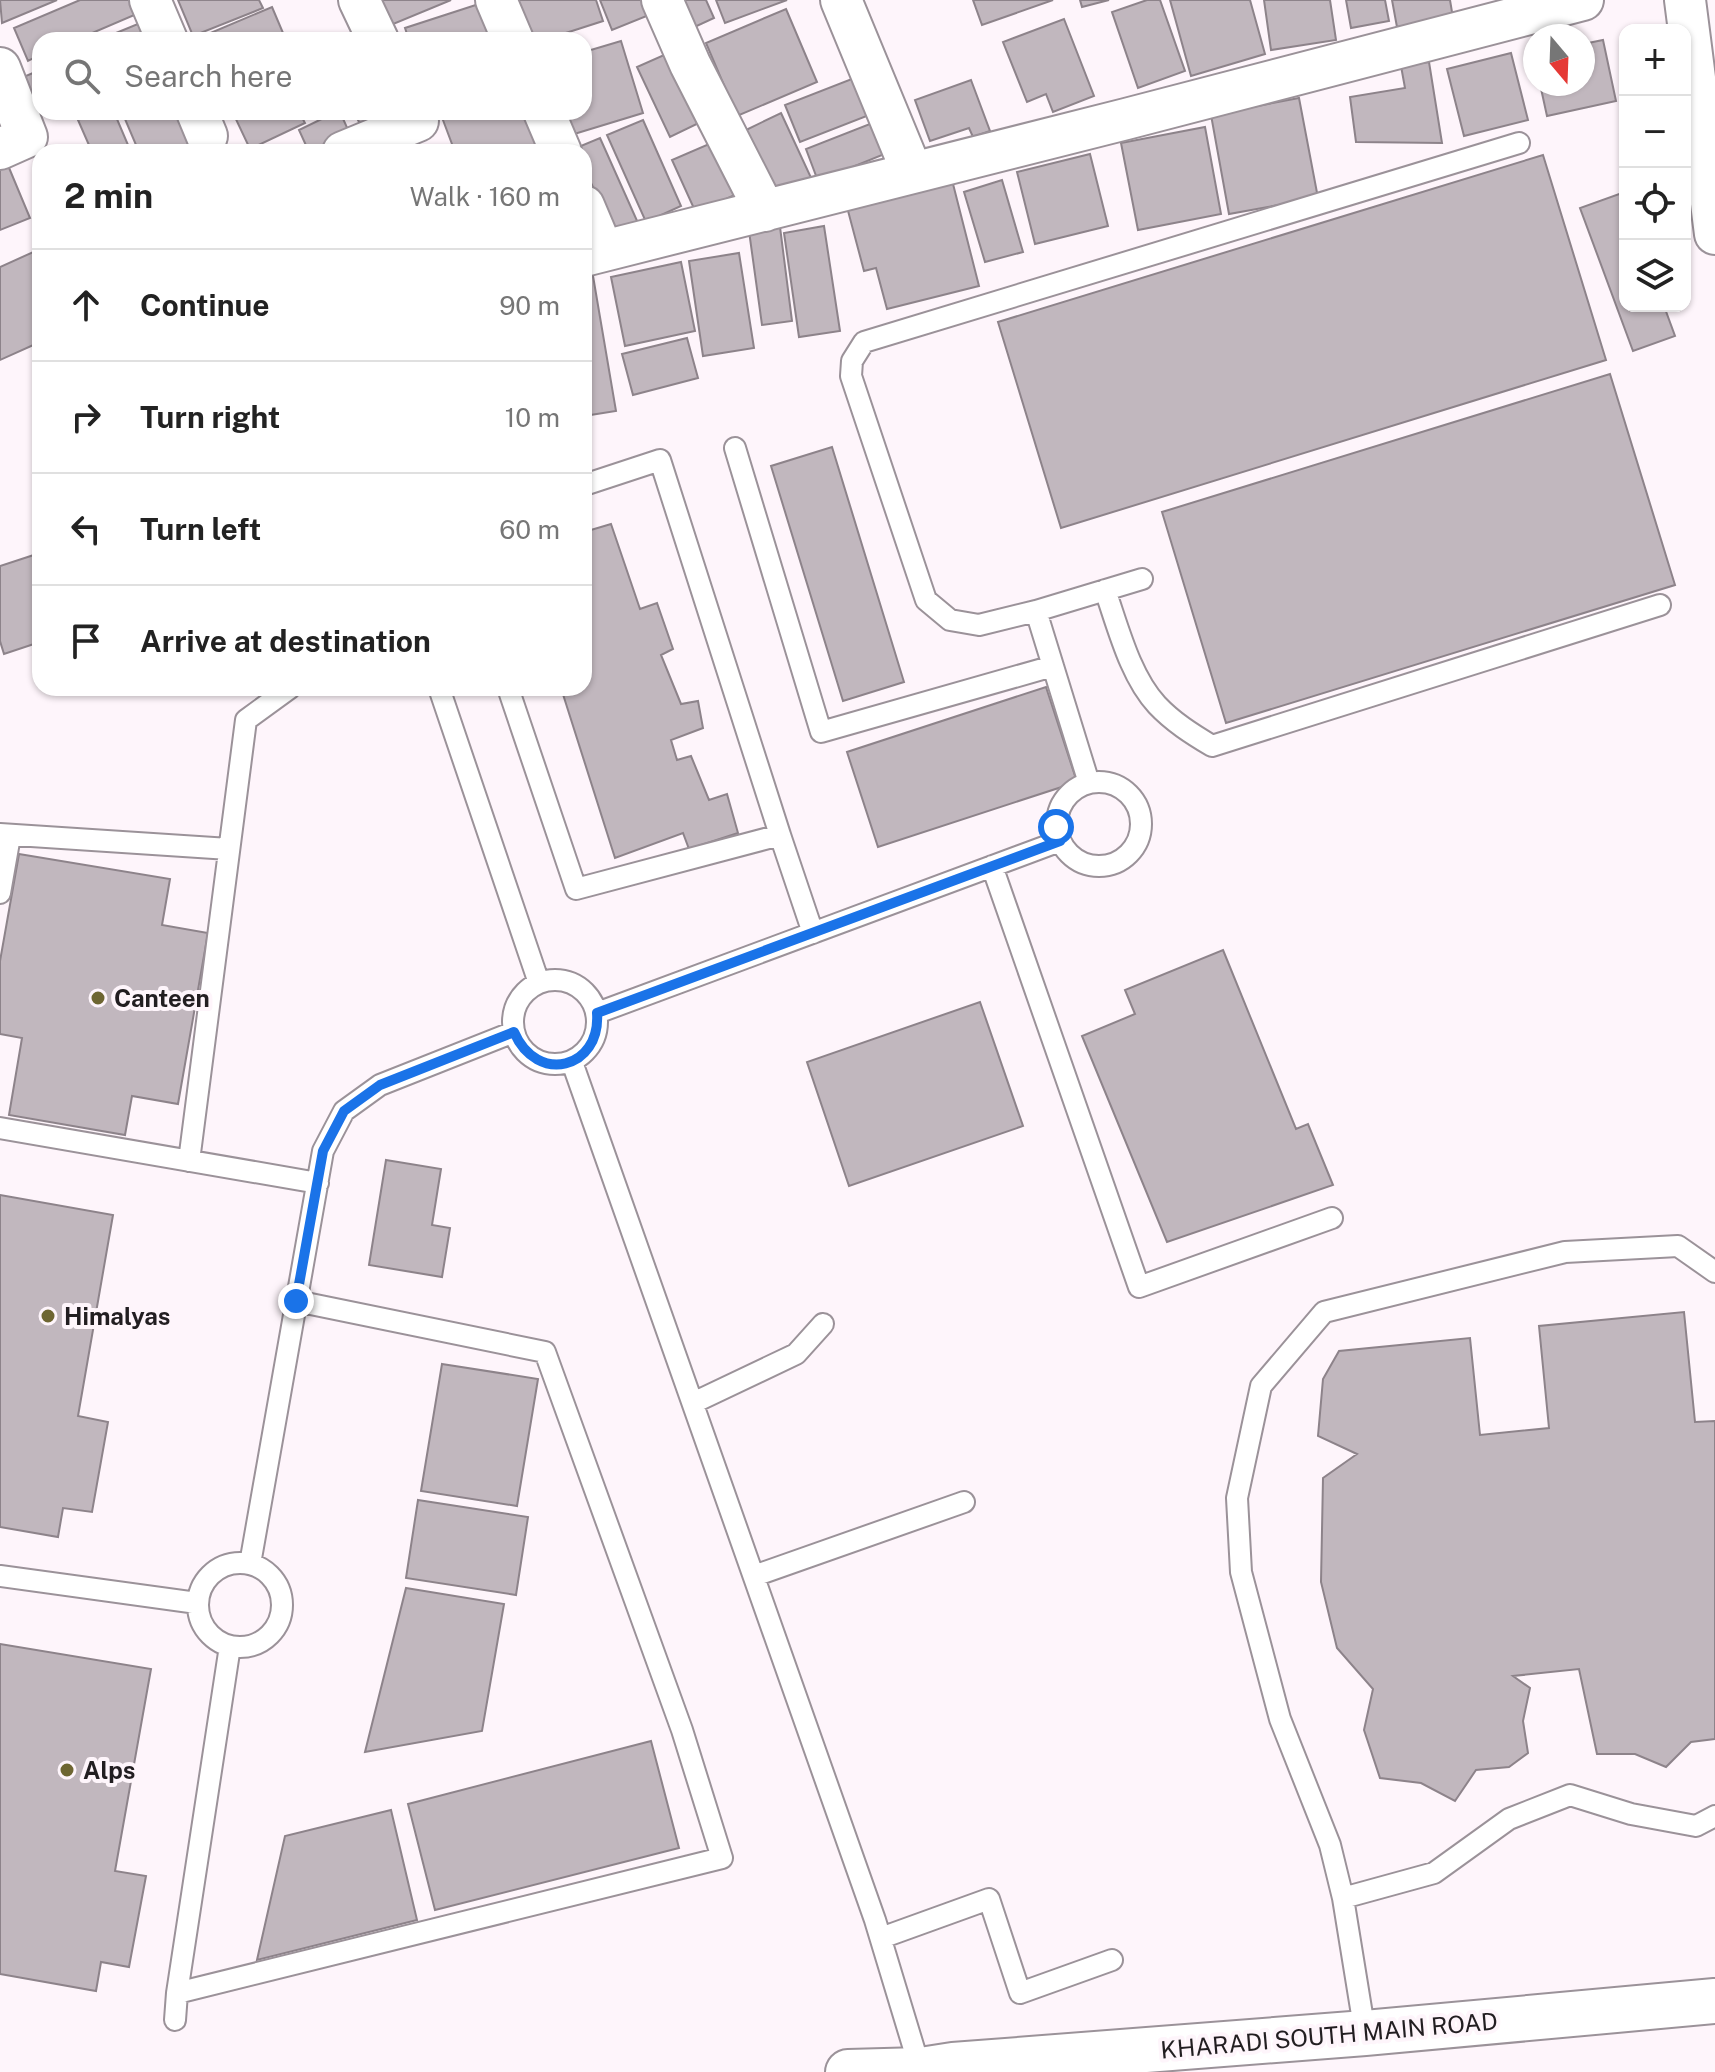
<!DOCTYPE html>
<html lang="en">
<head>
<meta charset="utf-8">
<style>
  :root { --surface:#fff; --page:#f6f6f6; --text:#222; --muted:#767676; --line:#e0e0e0 }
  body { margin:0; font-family:"Public Sans",sans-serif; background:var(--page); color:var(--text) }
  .controls { position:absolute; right:24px; top:24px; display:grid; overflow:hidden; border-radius:16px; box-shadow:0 2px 6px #0004 }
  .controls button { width:72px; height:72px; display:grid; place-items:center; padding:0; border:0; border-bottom:2px solid var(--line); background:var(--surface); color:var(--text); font:40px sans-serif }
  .compass { position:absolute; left:1523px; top:24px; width:72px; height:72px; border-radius:50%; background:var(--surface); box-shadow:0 2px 6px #0004; rotate:161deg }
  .stop { position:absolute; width:24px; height:24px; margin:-18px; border:6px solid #1a73e8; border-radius:50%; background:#fff }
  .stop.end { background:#1a73e8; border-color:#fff; box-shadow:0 2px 8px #0008 }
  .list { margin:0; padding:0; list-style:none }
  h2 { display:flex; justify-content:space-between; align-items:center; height:104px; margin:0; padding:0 32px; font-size:34px }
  h2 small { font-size:26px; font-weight:400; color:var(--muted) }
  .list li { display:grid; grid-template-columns:52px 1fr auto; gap:24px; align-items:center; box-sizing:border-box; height:112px; padding:0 32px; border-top:2px solid var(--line) }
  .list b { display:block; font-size:30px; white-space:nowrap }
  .list em { font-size:26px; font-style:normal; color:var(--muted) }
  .icon { flex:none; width:44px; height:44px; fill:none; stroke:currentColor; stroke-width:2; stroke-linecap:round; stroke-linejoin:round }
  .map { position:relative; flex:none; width:1715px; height:2072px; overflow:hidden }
  .search { position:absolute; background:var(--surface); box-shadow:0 2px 6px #0004; left:32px; top:32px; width:560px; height:88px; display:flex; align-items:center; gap:20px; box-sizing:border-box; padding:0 28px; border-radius:24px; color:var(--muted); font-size:30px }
  .panel { position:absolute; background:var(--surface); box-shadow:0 2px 6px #0004; left:32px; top:144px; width:560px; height:552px; border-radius:24px }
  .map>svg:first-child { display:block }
</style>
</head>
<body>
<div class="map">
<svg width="1715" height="2072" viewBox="0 0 1715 2072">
  <rect width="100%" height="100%" fill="#fef5fb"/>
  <path fill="#c1b7be" stroke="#8d838a" stroke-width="2" d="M 0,0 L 57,0 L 2,23 Z
    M 80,0 L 142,0 L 146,10 L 76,40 L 40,40 L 40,55 L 28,61 L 14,28 Z
    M 178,0 L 259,0 L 263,8 L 193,36 Z
    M 374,0 L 451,0 L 386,27 Z
    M 507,0 L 596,0 L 603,21 L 544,40 L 523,40 Z
    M 600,0 L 654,0 L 659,11 L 612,30 Z
    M 672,0 L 706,0 L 714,18 L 686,31 Z
    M 716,0 L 787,0 L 725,23 Z
    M 973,0 L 1053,0 L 982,25 Z
    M 1080,0 L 1109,0 L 1082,7 Z
    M 1147,0 L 1160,0 L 1185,71 L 1138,88 L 1112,12 Z
    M 1170,0 L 1250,0 L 1265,54 L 1191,76 Z
    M 1264,0 L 1330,0 L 1336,40 L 1271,50 Z
    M 1346,0 L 1385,0 L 1389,21 L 1351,28 Z
    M 1392,0 L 1450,0 L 1453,18 L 1397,27 Z
    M 488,1 L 500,40 L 409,40 L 405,28 Z
    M 272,7 L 286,40 L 194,40 Z
    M 786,9 L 817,82 L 737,116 L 706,43 Z
    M 1064,19 L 1094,96 L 1053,112 L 1046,94 L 1027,102 L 1003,42 Z
    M 145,21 L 153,40 L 99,40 Z
    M 1603,40 L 1616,101 L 1547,116 L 1540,84 L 1583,84 L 1583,44 Z
    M 621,41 L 643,113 L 571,135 L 564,112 L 584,112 L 584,52 Z
    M 673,51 L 705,120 L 670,137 L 637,67 Z
    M 1511,53 L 1528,120 L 1464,136 L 1447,69 Z
    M 1429,62 L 1442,143 L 1356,142 L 1350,97 L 1405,88 L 1401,66 Z
    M 40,70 L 40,107 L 34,110 L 21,78 Z
    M 862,75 L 877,112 L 800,142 L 785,105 Z
    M 971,80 L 990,131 L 973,137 L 969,128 L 930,141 L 915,100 Z
    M 1299,98 L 1318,198 L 1229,214 L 1211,115 Z
    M 96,112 L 114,112 L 131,152 L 92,152 L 78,120 Z
    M 122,112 L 189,112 L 201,139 L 170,152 L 139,152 Z
    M 235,112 L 299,112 L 305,123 L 250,149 L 233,113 Z
    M 336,112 L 340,112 L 354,143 L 337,152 L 309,152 L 299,130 Z
    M 354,112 L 401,112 L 366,136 Z
    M 440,112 L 526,112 L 542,152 L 455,152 Z
    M 781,113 L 813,182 L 779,198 L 746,130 Z
    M 643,120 L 681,206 L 646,222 L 607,135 Z
    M 880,120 L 892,151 L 818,181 L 806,149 Z
    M 1205,127 L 1221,214 L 1138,230 L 1121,143 Z
    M 600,138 L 638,223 L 613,233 L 584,167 L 584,152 L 578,152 L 576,148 Z
    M 716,141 L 739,193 L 696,213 L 672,160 Z
    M 2,151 L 30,218 L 0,230 L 0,152 Z
    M 1090,154 L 1108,226 L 1035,244 L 1017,172 Z
    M 1543,155 L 1606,360 L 1061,528 L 998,322 Z
    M 952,180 L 979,286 L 887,309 L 876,268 L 864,271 L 847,207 Z
    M 1002,180 L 1023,252 L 985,262 L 964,192 Z
    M 1622,193 L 1625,200 L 1625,306 L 1664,306 L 1675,336 L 1633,351 L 1580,208 Z
    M 824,226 L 840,331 L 799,337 L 784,233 Z
    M 780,227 L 792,321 L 762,325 L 749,231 Z
    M 40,249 L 40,342 L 0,360 L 0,267 Z
    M 739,253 L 754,348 L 703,356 L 689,261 Z
    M 681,262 L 695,331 L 625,346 L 611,277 Z
    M 593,276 L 616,411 L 584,416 L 584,278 Z
    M 687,338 L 698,378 L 633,395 L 622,354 Z
    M 1610,374 L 1675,585 L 1226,723 L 1162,512 Z
    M 832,447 L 904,682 L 843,701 L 771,466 Z
    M 611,524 L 640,609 L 657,603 L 673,649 L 661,655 L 681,704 L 698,701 L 703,728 L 671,740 L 677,760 L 691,756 L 709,800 L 727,794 L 738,833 L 689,849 L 683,833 L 615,858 L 561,688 L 584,688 L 584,532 Z
    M 40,553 L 40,642 L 4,654 L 0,641 L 0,566 Z
    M 1046,687 L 1077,782 L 878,847 L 847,752 Z
    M 19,854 L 170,879 L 162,925 L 208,933 L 178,1104 L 132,1096 L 125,1135 L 9,1115 L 22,1038 L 0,1034 L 0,961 Z
    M 1223,950 L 1296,1129 L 1308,1124 L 1333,1185 L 1167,1242 L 1082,1036 L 1135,1014 L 1125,990 Z
    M 980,1002 L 1023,1126 L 849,1186 L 807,1062 Z
    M 386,1160 L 441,1169 L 432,1225 L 450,1228 L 442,1277 L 369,1265 Z
    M 0,1195 L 113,1215 L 78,1416 L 108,1422 L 92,1512 L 63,1508 L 58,1537 L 0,1527 Z
    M 1684,1312 L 1695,1422 L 1715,1421 L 1715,1739 L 1691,1742 L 1666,1767 L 1635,1754 L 1597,1754 L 1579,1669 L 1513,1676 L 1530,1688 L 1523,1721 L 1528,1753 L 1509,1767 L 1476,1770 L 1455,1801 L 1421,1783 L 1380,1778 L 1364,1730 L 1373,1689 L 1337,1648 L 1321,1582 L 1323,1478 L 1357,1454 L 1318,1436 L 1323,1379 L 1339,1351 L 1470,1338 L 1480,1435 L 1549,1428 L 1539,1326 Z
    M 442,1364 L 538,1379 L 517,1506 L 421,1491 Z
    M 418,1500 L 528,1517 L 516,1595 L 406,1578 Z
    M 406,1588 L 504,1604 L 482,1731 L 365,1752 Z
    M 0,1644 L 151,1669 L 115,1871 L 146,1876 L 129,1967 L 101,1962 L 96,1991 L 0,1974 Z
    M 651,1741 L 679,1848 L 435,1910 L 408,1804 Z
    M 391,1810 L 417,1920 L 257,1960 L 285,1836 Z"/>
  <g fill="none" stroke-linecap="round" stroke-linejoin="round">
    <defs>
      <path id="lane" d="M 735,448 L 821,732 L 1053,666
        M 584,485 L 660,460 L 780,835
        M 1142,579 L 1036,611 L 979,625 L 950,620 L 926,600 L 851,376 L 852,361 L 864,342 L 1519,143
        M 1105,590 C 1118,627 1130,676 1157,705 C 1173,722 1192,734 1212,746 L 1660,605
        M 1036,611 L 1089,783
        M 439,688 L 539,983
        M 508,688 L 576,889 L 780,835 L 813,933
        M1057 824a42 42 0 1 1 84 0a42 42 0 1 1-84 0Z
        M 0,834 L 229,849
        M 992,866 L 1139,1287 L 1332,1218
        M 0,893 L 10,836
        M513 1022a42 42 0 1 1 84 0a42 42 0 1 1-84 0Z
        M 597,1013 L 1060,841
        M 572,1062 L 875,1920 L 921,2072
        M 0,1128 L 318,1183
        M 189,1161 L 246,720 L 290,688
        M 693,1403 L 796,1354 L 823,1324
        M198 1605a42 42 0 1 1 84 0a42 42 0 1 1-84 0Z
        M 250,1564 L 323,1151 L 344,1111 L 380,1085 L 514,1032
        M 0,1576 L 197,1603
        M 754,1576 L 964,1502
        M 1343,1898 L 1434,1873 L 1509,1819 L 1570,1795 L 1631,1814 L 1696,1826 L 1715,1816
        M 881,1938 L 989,1899 L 1020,1993 L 1112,1960
        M 177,1993 L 722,1858 L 682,1730 L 545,1352 L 296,1301
        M 175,2020 L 177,1993 L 230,1646
        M 1365,2033 L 1343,1898 L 1330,1845 L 1280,1719 L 1241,1572 L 1237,1498 L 1261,1386 L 1324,1312 L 1565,1252 L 1678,1246 L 1715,1272"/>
      <path id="street" d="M 150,0 L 167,40
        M 359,0 L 378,40
        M 496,0 L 513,40
        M 662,0 L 690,64 L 765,211
        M 841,0 L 912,172
        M 1685,0 L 1715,234
        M 0,68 L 27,137 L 0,149
        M 197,112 L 207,136
        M 544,112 L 561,152
        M 343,152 L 418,121
        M 584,206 L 603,251
        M 584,256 L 1126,119 L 1583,0"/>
      <path id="secondary" d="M 848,2072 L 921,2070 L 953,2065 L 1365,2033 L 1715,2001"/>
    </defs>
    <use href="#lane" stroke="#9b9299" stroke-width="24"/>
    <use href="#street" stroke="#9b9299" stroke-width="44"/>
    <use href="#secondary" stroke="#9b9299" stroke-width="48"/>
    <use href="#lane" stroke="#fff" stroke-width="20"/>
    <use href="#street" stroke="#fff" stroke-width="40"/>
    <use href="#secondary" stroke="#fff" stroke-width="44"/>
  </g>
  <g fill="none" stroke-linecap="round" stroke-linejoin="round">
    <path stroke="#1a73e8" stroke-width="10" d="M 296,1301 L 323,1151 L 344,1111 L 380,1085 L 514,1032 C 537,1085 601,1069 597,1013 L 1060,841 L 1056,827"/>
  </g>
  <g fill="#6e6632" stroke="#fef5fb" stroke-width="3">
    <circle cx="98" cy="998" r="8"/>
    <circle cx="48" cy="1316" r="8"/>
    <circle cx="67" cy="1770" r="8"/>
  </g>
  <g text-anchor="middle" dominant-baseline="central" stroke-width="8" stroke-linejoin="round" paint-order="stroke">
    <g font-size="24" font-weight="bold" fill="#221e21" stroke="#fef5fb" text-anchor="start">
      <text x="114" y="998">Canteen</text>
      <text x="64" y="1316">Himalyas</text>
      <text x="83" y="1770">Alps</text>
    </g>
    <g font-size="24" fill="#221e21" stroke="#fef5fb">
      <text transform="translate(1329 2035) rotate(-5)">KHARADI SOUTH MAIN ROAD</text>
    </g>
  </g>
</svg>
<div class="controls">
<button>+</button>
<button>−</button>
<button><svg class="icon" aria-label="locate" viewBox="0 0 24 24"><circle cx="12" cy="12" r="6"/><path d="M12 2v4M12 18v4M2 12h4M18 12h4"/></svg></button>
<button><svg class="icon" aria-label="layers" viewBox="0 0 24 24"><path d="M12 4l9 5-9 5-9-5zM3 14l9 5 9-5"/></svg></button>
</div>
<svg class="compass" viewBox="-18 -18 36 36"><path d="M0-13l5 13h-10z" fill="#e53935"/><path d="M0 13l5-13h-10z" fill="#767676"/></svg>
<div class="stop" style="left:1056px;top:827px"></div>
<div class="stop end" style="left:296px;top:1301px"></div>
<div class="search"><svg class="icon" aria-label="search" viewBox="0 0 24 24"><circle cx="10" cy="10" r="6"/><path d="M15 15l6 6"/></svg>Search here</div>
<section class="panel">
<h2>2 min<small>Walk · 160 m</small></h2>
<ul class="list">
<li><svg class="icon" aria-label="ahead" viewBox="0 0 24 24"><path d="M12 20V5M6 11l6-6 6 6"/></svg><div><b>Continue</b></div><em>90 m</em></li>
<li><svg class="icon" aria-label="right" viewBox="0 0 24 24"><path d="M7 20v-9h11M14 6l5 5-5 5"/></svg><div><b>Turn right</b></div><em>10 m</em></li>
<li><svg class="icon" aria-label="left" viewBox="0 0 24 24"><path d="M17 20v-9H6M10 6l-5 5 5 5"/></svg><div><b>Turn left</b></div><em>60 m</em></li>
<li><svg class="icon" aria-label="arrive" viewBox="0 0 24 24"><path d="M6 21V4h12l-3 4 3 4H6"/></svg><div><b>Arrive at destination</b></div></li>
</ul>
</section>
</div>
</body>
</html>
